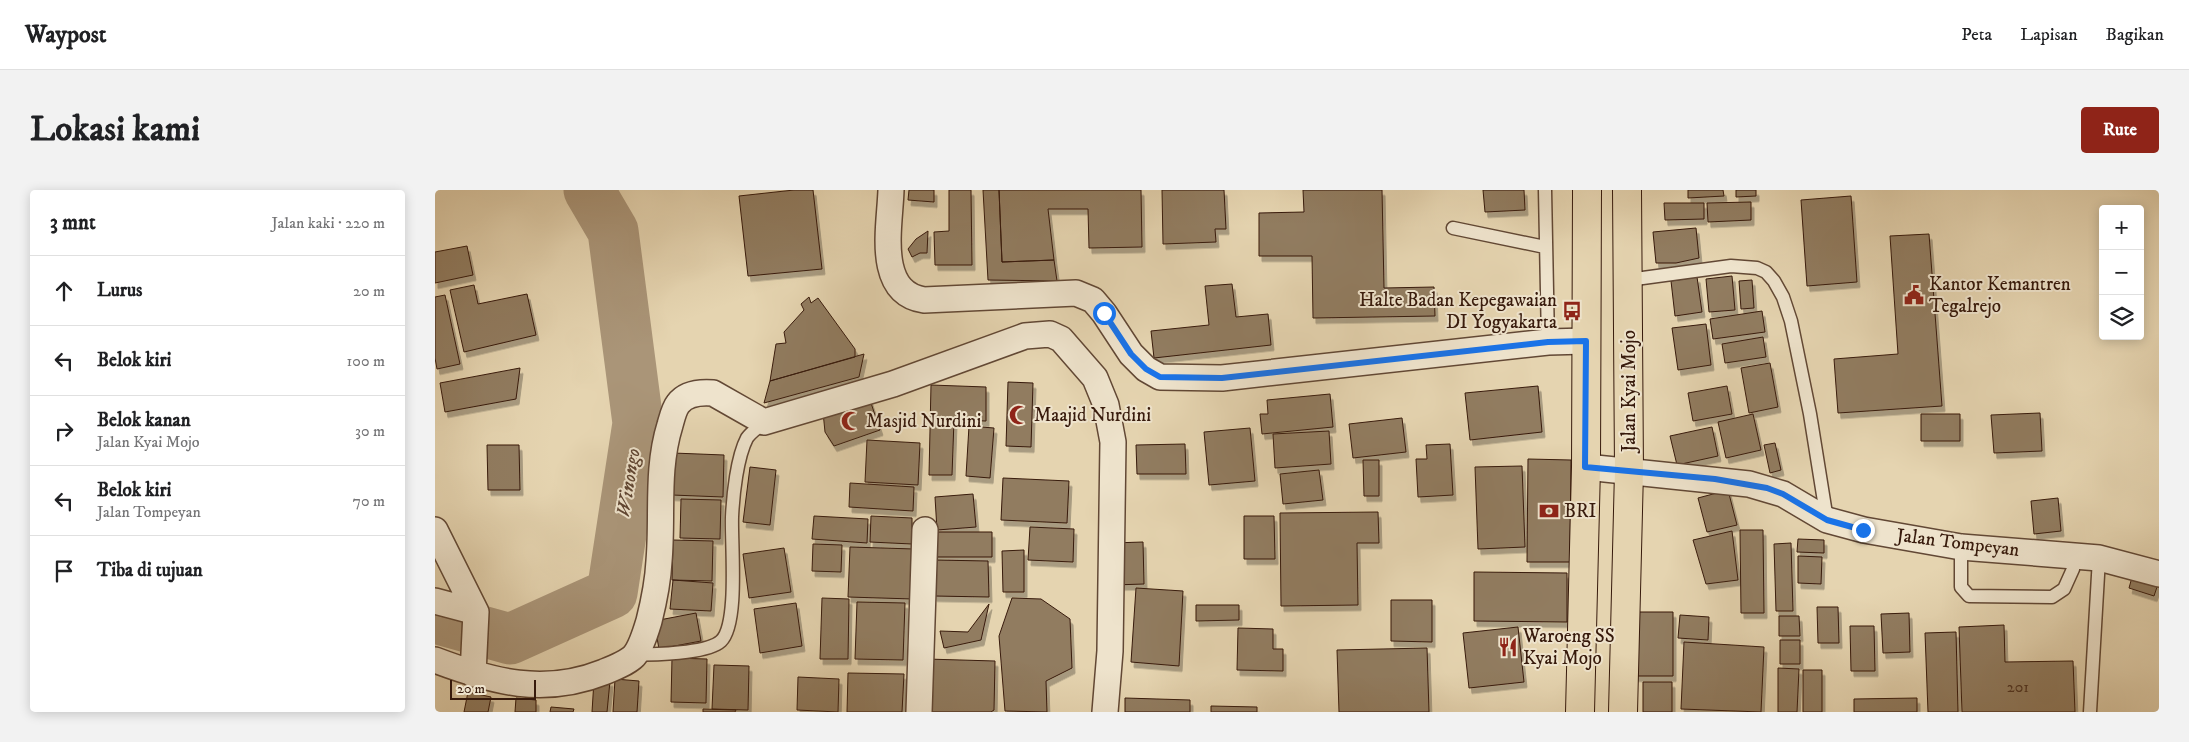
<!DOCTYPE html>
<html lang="id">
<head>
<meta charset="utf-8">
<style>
  :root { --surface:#fff; --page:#f2f2f2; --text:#202124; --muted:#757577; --line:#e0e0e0; --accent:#8f2418 }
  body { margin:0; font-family:"IM FELL DW Pica",serif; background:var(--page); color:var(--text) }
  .controls { position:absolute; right:15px; top:15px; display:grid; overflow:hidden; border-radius:5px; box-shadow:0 2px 12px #0003 }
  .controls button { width:45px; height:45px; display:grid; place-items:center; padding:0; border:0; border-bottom:1px solid var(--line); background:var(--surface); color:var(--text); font:25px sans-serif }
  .scale { position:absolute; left:15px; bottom:12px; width:86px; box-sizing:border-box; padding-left:5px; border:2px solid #371a0c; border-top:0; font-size:14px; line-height:18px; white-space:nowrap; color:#371a0c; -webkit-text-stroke:4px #eee3cc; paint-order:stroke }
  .stop { position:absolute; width:15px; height:15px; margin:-11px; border:4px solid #1a73e8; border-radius:50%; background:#fff }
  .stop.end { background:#1a73e8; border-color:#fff; box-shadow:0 1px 5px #0008 }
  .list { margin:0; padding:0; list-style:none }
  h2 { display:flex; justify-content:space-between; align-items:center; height:65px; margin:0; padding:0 20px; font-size:21px }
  h2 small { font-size:16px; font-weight:400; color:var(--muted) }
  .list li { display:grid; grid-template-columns:32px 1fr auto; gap:15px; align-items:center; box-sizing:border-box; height:70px; padding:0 20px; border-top:1px solid var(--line) }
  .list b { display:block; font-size:19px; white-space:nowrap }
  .list p { margin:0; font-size:16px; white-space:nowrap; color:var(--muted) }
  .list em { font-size:16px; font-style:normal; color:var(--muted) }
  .icon { flex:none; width:28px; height:28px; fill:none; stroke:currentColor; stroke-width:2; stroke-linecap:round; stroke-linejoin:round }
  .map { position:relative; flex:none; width:1724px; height:522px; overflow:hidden; border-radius:5px }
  header { display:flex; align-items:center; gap:30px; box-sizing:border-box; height:70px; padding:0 25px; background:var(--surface); border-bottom:1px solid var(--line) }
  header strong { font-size:24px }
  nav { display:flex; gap:28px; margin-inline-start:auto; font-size:18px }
  .intro { display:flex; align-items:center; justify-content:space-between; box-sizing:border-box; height:120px; padding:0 30px }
  h1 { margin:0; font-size:35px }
  .button { padding:12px 22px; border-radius:5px; background:var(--accent); color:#fff; font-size:18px; font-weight:700 }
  main { display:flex; gap:30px; padding:0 30px }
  aside { flex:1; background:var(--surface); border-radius:5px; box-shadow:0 2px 12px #0003 }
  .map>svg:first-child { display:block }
</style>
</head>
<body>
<header>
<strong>Waypost</strong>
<nav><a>Peta</a><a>Lapisan</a><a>Bagikan</a></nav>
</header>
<div class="intro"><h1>Lokasi kami</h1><a class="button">Rute</a></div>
<main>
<aside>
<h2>3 mnt<small>Jalan kaki · 220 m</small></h2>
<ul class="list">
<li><svg class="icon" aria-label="ahead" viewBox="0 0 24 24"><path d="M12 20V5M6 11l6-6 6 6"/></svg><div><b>Lurus</b></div><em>20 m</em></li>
<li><svg class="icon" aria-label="left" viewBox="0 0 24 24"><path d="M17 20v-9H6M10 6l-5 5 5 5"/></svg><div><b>Belok kiri</b></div><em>100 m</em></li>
<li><svg class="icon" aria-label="right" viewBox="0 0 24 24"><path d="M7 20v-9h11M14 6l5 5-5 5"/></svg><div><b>Belok kanan</b><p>Jalan Kyai Mojo</p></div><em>30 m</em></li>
<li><svg class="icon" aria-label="left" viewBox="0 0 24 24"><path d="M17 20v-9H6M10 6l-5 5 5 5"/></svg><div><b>Belok kiri</b><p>Jalan Tompeyan</p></div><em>70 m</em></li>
<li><svg class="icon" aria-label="arrive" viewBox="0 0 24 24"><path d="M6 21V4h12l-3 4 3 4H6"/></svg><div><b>Tiba di tujuan</b></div></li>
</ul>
</aside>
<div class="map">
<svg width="1724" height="522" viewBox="0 0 1724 522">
  <defs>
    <filter id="shadow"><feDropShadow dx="3" dy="5.5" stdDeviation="0" flood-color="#0004"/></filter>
  </defs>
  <rect width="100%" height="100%" fill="#e5d4b0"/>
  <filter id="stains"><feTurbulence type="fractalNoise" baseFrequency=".004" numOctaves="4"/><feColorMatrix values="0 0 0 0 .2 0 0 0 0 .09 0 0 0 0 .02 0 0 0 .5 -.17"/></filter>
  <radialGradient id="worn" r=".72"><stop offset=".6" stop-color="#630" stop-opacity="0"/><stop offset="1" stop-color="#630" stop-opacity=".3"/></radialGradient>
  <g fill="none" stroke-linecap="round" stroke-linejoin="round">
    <path stroke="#aa9578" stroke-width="51" d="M 0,428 L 75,449 L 177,403 L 203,233 L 178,41 L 154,0"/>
  </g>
  <path fill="#917b61" stroke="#371a0c" filter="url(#shadow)" d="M 359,0 L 378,0 L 387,79 L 313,86 L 304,6 Z
    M 474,0 L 499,0 L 499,12 L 473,10 Z
    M 514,0 L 536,0 L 537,75 L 500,75 L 499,42 L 514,41 Z
    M 548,0 L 564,0 L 567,72 L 619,70 L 622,91 L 553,90 Z
    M 564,0 L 706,0 L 707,57 L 654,58 L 653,19 L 613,19 L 619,70 L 567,72 Z
    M 727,0 L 789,0 L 791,39 L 780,39 L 781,52 L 728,54 Z
    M 868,0 L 947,0 L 949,98 L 999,97 L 1000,126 L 878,128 L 877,66 L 824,66 L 824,23 L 869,22 Z
    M 1048,0 L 1089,0 L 1090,20 L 1050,22 Z
    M 1253,0 L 1288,0 L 1289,6 L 1253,8 Z
    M 1301,0 L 1321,0 L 1321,6 L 1301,7 Z
    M 1416,6 L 1422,92 L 1372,96 L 1366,10 Z
    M 1316,12 L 1316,30 L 1273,32 L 1272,13 Z
    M 1229,13 L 1269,13 L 1269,29 L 1230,30 Z
    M 1261,38 L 1264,68 L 1241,73 L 1221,73 L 1218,42 Z
    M 493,41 L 492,63 L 485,63 L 477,67 L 473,59 L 481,49 Z
    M 1494,44 L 1507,216 L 1403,223 L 1399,169 L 1463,164 L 1455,46 Z
    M 32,56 L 38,85 L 0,93 L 0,62 Z
    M 1297,86 L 1300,120 L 1274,122 L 1271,89 Z
    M 1262,87 L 1267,122 L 1240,126 L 1236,91 Z
    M 1317,90 L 1319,118 L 1306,119 L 1304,91 Z
    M 797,94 L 801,127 L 833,124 L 836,155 L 719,168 L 716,141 L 774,135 L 770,96 Z
    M 39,95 L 43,114 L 92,104 L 101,145 L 29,162 L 15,100 Z
    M 10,105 L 25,174 L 2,179 L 0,168 L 0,107 Z
    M 374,107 L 376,113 L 383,108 L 420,159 L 420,167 L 335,191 L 341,154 L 351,153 L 349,142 L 369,120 L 366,114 Z
    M 1327,121 L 1330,142 L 1278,149 L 1275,129 Z
    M 1271,134 L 1276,175 L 1243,180 L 1237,138 Z
    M 1328,147 L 1331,167 L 1290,173 L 1287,154 Z
    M 429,164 L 424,187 L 329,213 L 335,191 Z
    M 1335,173 L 1343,217 L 1314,223 L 1306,178 Z
    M 85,178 L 81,209 L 10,222 L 5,193 Z
    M 573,192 L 598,193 L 596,257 L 571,256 Z
    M 496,195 L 551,197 L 551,231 L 519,230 L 517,285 L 494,285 Z
    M 1103,196 L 1107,242 L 1035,250 L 1030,203 Z
    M 1292,196 L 1297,224 L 1258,231 L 1253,203 Z
    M 895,204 L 898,237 L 827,244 L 825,224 L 833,224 L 832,210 Z
    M 434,207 L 445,240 L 399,256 L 390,242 L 388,222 Z
    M 1605,223 L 1607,261 L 1559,263 L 1556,225 Z
    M 1318,224 L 1326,260 L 1291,268 L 1283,232 Z
    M 1486,224 L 1525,224 L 1525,251 L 1486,251 Z
    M 967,228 L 971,262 L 918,268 L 914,234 Z
    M 534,236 L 559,238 L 555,288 L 531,286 Z
    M 1277,237 L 1283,266 L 1242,275 L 1235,246 Z
    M 815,238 L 820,291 L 774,295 L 769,242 Z
    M 894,241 L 896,274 L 840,278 L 838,244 Z
    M 432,250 L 485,253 L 483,295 L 430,292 Z
    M 1340,253 L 1346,280 L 1335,283 L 1329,255 Z
    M 750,254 L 751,284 L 702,284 L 701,255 Z
    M 1015,254 L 1018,305 L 983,307 L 981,269 L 992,269 L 991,255 Z
    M 52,255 L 84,255 L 85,300 L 53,300 Z
    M 238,263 L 289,265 L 288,307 L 237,305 Z
    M 1093,269 L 1136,270 L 1135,372 L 1092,372 Z
    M 928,270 L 944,270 L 944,306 L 929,306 Z
    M 1087,276 L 1090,357 L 1043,359 L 1040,277 Z
    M 315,277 L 341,280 L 335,335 L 308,332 Z
    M 884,280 L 888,310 L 848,314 L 845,284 Z
    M 568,288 L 634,291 L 632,333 L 566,330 Z
    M 415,293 L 479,297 L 478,321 L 414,317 Z
    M 1293,300 L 1302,335 L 1272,342 L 1263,308 Z
    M 538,304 L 541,337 L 502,340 L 500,307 Z
    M 1623,308 L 1626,341 L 1599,344 L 1596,311 Z
    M 246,309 L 286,310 L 285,349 L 245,348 Z
    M 943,322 L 944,353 L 922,353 L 923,415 L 846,416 L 845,323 Z
    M 379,326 L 433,329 L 432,353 L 377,349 Z
    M 436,326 L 477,328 L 477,354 L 435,352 Z
    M 809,326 L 839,326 L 840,369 L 809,369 Z
    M 595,337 L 639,339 L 638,372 L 593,370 Z
    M 1305,340 L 1328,340 L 1329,423 L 1306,423 Z
    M 1297,341 L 1303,390 L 1271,394 L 1258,350 Z
    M 493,342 L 557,342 L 557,367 L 493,367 Z
    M 1363,349 L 1389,350 L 1389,363 L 1362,362 Z
    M 238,350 L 278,351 L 277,391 L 237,390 Z
    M 708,352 L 709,394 L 678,395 L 677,353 Z
    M 1356,353 L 1358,421 L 1341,421 L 1339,354 Z
    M 378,354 L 407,355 L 406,382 L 377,381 Z
    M 415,357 L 479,359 L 478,409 L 413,407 Z
    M 349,358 L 356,402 L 314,408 L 308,364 Z
    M 589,360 L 589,402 L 568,402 L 567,361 Z
    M 1363,366 L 1387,367 L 1386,394 L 1363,393 Z
    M 499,370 L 553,371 L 554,407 L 499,406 Z
    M 1699,380 L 1724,391 L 1719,406 L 1694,398 Z
    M 1039,382 L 1132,383 L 1132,432 L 1039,431 Z
    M 238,390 L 278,393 L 276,421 L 235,419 Z
    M 701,398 L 748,401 L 744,476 L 696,472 Z
    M 387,408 L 414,409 L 413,469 L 385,469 Z
    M 577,408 L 606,409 L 635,429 L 637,478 L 611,491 L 612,522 L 570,521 L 564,446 Z
    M 956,410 L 997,410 L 997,452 L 956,451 Z
    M 422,412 L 470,413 L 468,470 L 420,469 Z
    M 361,413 L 367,456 L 325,463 L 319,419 Z
    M 554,414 L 546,450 L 509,458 L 505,441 L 533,442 Z
    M 761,415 L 804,415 L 804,430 L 761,431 Z
    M 1382,417 L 1403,417 L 1404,453 L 1383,453 Z
    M 1200,422 L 1238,422 L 1238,486 L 1199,486 Z
    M 261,423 L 266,451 L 224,459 L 219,431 Z
    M 1474,423 L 1475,462 L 1448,463 L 1446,424 Z
    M 1245,425 L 1274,427 L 1273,450 L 1243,448 Z
    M 1344,426 L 1364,426 L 1365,446 L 1344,446 Z
    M 1569,435 L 1570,472 L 1638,471 L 1640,522 L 1527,522 L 1524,437 Z
    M 1415,436 L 1439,436 L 1440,481 L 1416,481 Z
    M 1083,437 L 1089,492 L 1034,498 L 1028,443 Z
    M 803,438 L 838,439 L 838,459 L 848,459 L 848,481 L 802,480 Z
    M 1521,442 L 1523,522 L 1493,522 L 1490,443 Z
    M 1345,450 L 1365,450 L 1365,474 L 1345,474 Z
    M 1249,452 L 1329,457 L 1326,522 L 1246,519 Z
    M 992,458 L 994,522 L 904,522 L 902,460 Z
    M 237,468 L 272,469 L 271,513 L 236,512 Z
    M 491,469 L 560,471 L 559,520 L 556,522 L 490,522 Z
    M 279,475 L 314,476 L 313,520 L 277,519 Z
    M 1343,478 L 1364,479 L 1362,522 L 1343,522 Z
    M 1368,480 L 1387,480 L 1387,522 L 1368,522 Z
    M 413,483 L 469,484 L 467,522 L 412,522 Z
    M 363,487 L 404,489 L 403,522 L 362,520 Z
    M 180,489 L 204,491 L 202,522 L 178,522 Z
    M 159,490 L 175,491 L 172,522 L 157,522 Z
    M 1208,492 L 1237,492 L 1237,522 L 1208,522 Z
    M 33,502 L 56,507 L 53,522 L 29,522 Z
    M 81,508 L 101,510 L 101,522 L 80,522 Z
    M 690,508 L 755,510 L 755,522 L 690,522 Z
    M 1482,508 L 1482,522 L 1419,522 L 1419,509 Z
    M 776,516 L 822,517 L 822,522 L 776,522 Z
    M 116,517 L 139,519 L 138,522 L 115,522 Z
    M 268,519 L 301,520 L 300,522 L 268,522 Z"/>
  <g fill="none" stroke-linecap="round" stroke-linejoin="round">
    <defs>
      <path id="service" d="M 1110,0 L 1113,152
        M 1018,38 L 1110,57
        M 1193,90 L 1296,76 L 1322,78 L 1331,82 L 1339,91 L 1348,107 L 1356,131 L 1375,224 L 1392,330
        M 1526,357 L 1526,397 L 1534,406 L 1617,407 L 1629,399 L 1638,379 L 1640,366
        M 200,465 C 219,464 272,464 286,451 C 304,434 296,353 297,327 C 298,305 302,267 312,248 C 316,242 324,237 329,232
        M 1655,522 L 1664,368"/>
      <path id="minor" d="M 456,0 C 455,36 440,102 489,110 L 641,103 L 658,110 L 669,123 L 696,164 L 711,179 L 725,187 L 787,188 L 1113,152 L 1151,151
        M 1151,277 L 1314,294 L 1348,304 L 1392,330 L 1429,340 L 1526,357 L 1664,368 L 1724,384
        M 0,340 L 41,422 L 38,484
        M 0,411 L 41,422
        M 0,470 C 58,492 109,506 169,482 C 179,478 192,473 199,466 C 206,458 211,441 214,431 C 219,411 223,391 224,371 C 228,325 221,280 235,235 C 237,228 239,219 243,214 C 251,203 265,202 278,203 L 329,232 L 458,194 L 590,146 L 615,144 L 626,149 L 660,188 L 671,215 L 678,252 L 675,461 L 670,522
        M 484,522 L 490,340"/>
      <path id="primary" d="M 1145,522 L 1151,277 L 1152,0
        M 1188,522 L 1194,281 L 1192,0"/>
    </defs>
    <use href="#service" stroke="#624835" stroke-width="15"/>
    <use href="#minor" stroke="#624835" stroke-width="28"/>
    <use href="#primary" stroke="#371a0c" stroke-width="30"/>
    <use href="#service" stroke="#eee3cc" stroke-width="12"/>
    <use href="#minor" stroke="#eee3cc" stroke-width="25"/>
    <use href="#primary" stroke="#e5d4b0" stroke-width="28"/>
  </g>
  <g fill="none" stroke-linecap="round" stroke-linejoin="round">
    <path stroke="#1a73e8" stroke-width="6" d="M 669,123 L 696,164 L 711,179 L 725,187 L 787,188 L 1113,152 L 1151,151 L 1150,277 L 1280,289 L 1332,298 L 1348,304 L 1392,330 L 1428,340"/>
  </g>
  <defs>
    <symbol id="civic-bare" viewBox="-9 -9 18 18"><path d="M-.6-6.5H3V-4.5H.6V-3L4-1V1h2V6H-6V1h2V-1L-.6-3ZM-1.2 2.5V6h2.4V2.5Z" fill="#8f2418" stroke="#eee3cc" stroke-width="2.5" paint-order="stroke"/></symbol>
    <symbol id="bus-bare" viewBox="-9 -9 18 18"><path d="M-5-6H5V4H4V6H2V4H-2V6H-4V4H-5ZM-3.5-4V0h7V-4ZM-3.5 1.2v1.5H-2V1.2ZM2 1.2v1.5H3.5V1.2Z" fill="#8f2418" stroke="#eee3cc" stroke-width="2.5" paint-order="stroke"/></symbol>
    <symbol id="mosque-bare" viewBox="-9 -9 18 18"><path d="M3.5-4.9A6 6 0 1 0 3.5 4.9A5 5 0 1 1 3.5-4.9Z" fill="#8f2418" stroke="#eee3cc" stroke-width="2.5" paint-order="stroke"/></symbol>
    <symbol id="bank-bare" viewBox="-9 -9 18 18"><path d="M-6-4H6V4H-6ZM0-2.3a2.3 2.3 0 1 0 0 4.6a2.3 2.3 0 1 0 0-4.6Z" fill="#8f2418" stroke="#eee3cc" stroke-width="2.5" paint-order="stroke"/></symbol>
    <symbol id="restaurant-bare" viewBox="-9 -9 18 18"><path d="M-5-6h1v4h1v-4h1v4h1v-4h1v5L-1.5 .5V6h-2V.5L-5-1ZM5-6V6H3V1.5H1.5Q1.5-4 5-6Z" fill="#8f2418" stroke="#eee3cc" stroke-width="2.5" paint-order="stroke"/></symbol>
  </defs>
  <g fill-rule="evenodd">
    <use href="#civic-bare" x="1465" y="91" width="28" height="28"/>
    <use href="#bus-bare" x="1123" y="107" width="28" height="28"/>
    <use href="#mosque-bare" x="570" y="211" width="28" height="28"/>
    <use href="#mosque-bare" x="402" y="217" width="28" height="28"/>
    <use href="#bank-bare" x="1100" y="307" width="28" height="28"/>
    <use href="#restaurant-bare" x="1059" y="443" width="28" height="28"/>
  </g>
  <g text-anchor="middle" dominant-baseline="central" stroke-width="4" stroke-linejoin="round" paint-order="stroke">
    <g font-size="16" fill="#4e3221">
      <text x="1583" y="497">201</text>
    </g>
    <g font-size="19" fill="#371a0c" stroke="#eee3cc" text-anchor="start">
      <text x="1494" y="94">Kantor Kemantren<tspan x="1494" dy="22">Tegalrejo</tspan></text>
      <text x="1122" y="110" text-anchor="end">Halte Badan Kepegawaian<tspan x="1122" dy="22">DI Yogyakarta</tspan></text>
      <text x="599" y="225">Maajid Nurdini</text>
      <text x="431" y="231">Masjid Nurdini</text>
      <text x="1129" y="321">BRI</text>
      <text x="1088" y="446">Waroeng SS<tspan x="1088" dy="22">Kyai Mojo</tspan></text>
    </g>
    <g font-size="19" fill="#371a0c" stroke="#eee3cc">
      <text transform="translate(1194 201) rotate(-90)">Jalan Kyai Mojo</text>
      <text transform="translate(1523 353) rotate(7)">Jalan Tompeyan</text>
    </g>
    <g font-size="20" font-style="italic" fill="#5f4532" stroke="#eee3cc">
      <text transform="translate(194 293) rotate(-81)">Winongo</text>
    </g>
  </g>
  <rect width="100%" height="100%" filter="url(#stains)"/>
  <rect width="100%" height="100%" fill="url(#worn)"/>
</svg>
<div class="controls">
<button>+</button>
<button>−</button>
<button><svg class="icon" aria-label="layers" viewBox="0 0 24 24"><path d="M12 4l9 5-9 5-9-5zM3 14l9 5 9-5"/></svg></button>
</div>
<div class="scale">20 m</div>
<div class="stop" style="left:669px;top:123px"></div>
<div class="stop end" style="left:1428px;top:340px"></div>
</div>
</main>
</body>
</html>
